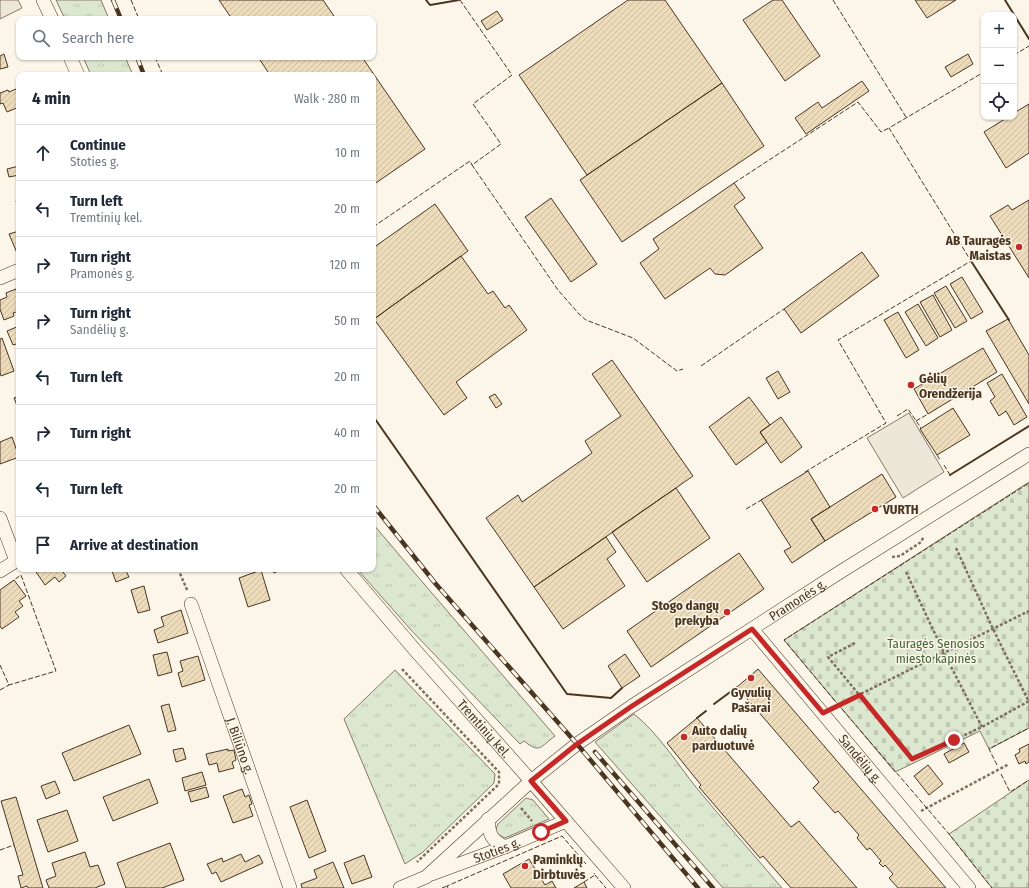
<!DOCTYPE html>
<html lang="en">
<head>
<meta charset="utf-8">
<style>
  :root { --surface:#fff; --page:#f6f6f7; --text:#1f2937; --muted:#747a83; --line:#e0e1e3 }
  body { margin:0; font-family:"Fira Sans Condensed",sans-serif; background:var(--page); color:var(--text) }
  .controls { position:absolute; right:12px; top:12px; display:grid; overflow:hidden; border-radius:8px; box-shadow:0 1px 3px #0004 }
  .controls button { width:36px; height:36px; display:grid; place-items:center; padding:0; border:0; border-bottom:1px solid var(--line); background:var(--surface); color:var(--text); font:20px sans-serif }
  .stop { position:absolute; width:12px; height:12px; margin:-9px; border:3px solid #c62828; border-radius:50%; background:#fff }
  .stop.end { background:#c62828; border-color:#fff; box-shadow:0 1px 4px #0008 }
  .list { margin:0; padding:0; list-style:none }
  h2 { display:flex; justify-content:space-between; align-items:center; height:52px; margin:0; padding:0 16px; font-size:17px }
  h2 small { font-size:13px; font-weight:400; color:var(--muted) }
  .list li { display:grid; grid-template-columns:26px 1fr auto; gap:12px; align-items:center; box-sizing:border-box; height:56px; padding:0 16px; border-top:1px solid var(--line) }
  .list b { display:block; font-size:15px; white-space:nowrap }
  .list p { margin:0; font-size:13px; white-space:nowrap; color:var(--muted) }
  .list em { font-size:13px; font-style:normal; color:var(--muted) }
  .icon { flex:none; width:22px; height:22px; fill:none; stroke:currentColor; stroke-width:2; stroke-linecap:round; stroke-linejoin:round }
  .map { position:relative; flex:none; width:1029px; height:888px; overflow:hidden }
  .search { position:absolute; background:var(--surface); box-shadow:0 1px 3px #0004; left:16px; top:16px; width:360px; height:44px; display:flex; align-items:center; gap:10px; box-sizing:border-box; padding:0 14px; border-radius:8px; color:var(--muted); font-size:15px }
  .panel { position:absolute; background:var(--surface); box-shadow:0 1px 3px #0004; left:16px; top:72px; width:360px; height:500px; border-radius:8px }
  .map>svg:first-child { display:block }
</style>
</head>
<body>
<div class="map">
<svg width="1029" height="888" viewBox="0 0 1029 888">
  <defs>
    <pattern id="grass-tufts" width="24" height="20" patternUnits="userSpaceOnUse"><rect width="24" height="20" fill="#dce7d0"/><path d="M3 7l-1-3M5 7V3M7 7l1-3M15 17l-1-3M17 17v-4M19 17l1-3" fill="none" stroke="#bec7b2"/></pattern>
    <pattern id="cemetery-stones" width="16" height="16" patternUnits="userSpaceOnUse"><rect width="16" height="16" fill="#dce7d0"/><path d="M2 7V4a2 2 0 0 1 4 0v3zM10 15v-3a2 2 0 0 1 4 0v3z" fill="#bec7b2"/></pattern>
    <pattern id="building-hatch" width="6" height="6" patternUnits="userSpaceOnUse"><rect width="6" height="6" fill="#ecdcbc"/><path d="M-1 1l2-2M0 6l6-6M5 7l2-2" fill="none" stroke="#ccbda1"/></pattern>
  </defs>
  <rect width="100%" height="100%" fill="#fbf6e9"/>
  <path fill="url(#grass-tufts)" stroke="#887966" d="M 56,0 L 101,0 L 109,19 L 65,19 Z
    M 83,57 L 125,57 L 133,75 L 91,75 Z
    M 373,524 C 433,595 494,665 555,736 C 540,747 540,754 524,741 L 520,744 L 411,630 L 357,569 L 373,569 Z
    M 395,670 L 495,774 L 494,783 L 423,852 L 405,864 L 344,719 Z
    M 634,714 C 657,732 677,763 695,786 C 723,820 753,854 782,888 L 723,888 L 595,742 Z
    M 526,798 L 533,800 L 549,819 L 505,838 L 497,834 L 496,829 L 498,824 Z"/>
  <path fill="url(#cemetery-stones)" stroke="#887966" d="M 1029,482 L 1029,728 L 989,749 L 980,731 L 895,772 L 784,640 Z
    M 1029,780 L 1029,888 L 992,888 L 949,834 Z"/>
  <path fill="#ede7d9" stroke="#887966" d="M 0,0 L 18,0 L 22,8 L 0,19 Z
    M 909,413 L 944,472 L 903,498 L 867,438 Z"/>
  <path fill="url(#building-hatch)" stroke="#4a3520" d="M 219,0 L 323,0 L 336,19 L 232,19 Z
    M 628,0 L 665,0 L 722,83 L 587,175 L 519,75 Z
    M 773,0 L 782,0 L 820,56 L 785,81 L 743,20 Z
    M 915,0 L 956,0 L 927,18 Z
    M 497,11 L 503,20 L 487,30 L 481,21 Z
    M 4,54 L 8,67 L 0,69 L 0,56 Z
    M 968,54 L 973,64 L 951,77 L 945,67 Z
    M 258,57 L 362,57 L 425,149 L 373,185 L 373,75 L 270,75 Z
    M 862,81 L 869,91 L 806,134 L 795,118 L 818,102 L 822,108 Z
    M 722,83 L 764,146 L 622,242 L 580,180 Z
    M 16,89 L 19,96 L 19,107 L 7,112 L 3,103 L 0,104 L 0,93 L 8,90 L 9,92 Z
    M 1029,104 L 1029,153 L 1006,168 L 984,132 L 1008,117 L 1014,117 L 1014,113 Z
    M 19,166 L 19,175 L 9,177 L 7,169 Z
    M 734,183 L 745,198 L 734,206 L 763,248 L 725,275 L 715,274 L 710,268 L 665,299 L 640,263 L 659,249 L 653,239 Z
    M 551,198 L 597,264 L 571,282 L 525,217 Z
    M 19,200 L 19,211 L 16,201 Z
    M 1029,200 L 1029,278 L 990,216 L 1008,205 L 1012,210 Z
    M 435,204 L 468,251 L 374,319 L 373,317 L 373,248 Z
    M 19,231 L 19,252 L 17,253 L 9,234 Z
    M 862,252 L 879,276 L 801,333 L 784,309 Z
    M 461,256 L 488,294 L 493,291 L 505,308 L 509,305 L 527,330 L 456,382 L 467,398 L 444,415 L 374,319 Z
    M 962,277 L 983,312 L 971,319 L 950,284 Z
    M 946,286 L 967,321 L 955,328 L 934,293 Z
    M 16,289 L 19,297 L 19,311 L 13,313 L 14,316 L 4,320 L 0,309 L 0,300 L 7,297 L 6,293 Z
    M 933,295 L 952,330 L 940,337 L 920,302 Z
    M 918,304 L 938,338 L 926,346 L 905,312 Z
    M 898,312 L 919,350 L 906,358 L 884,320 Z
    M 1008,319 L 1029,355 L 1029,404 L 986,331 Z
    M 19,326 L 19,343 L 13,345 L 7,331 Z
    M 2,338 L 14,371 L 1,376 L 0,372 L 0,339 Z
    M 983,348 L 997,372 L 928,414 L 914,389 Z
    M 612,360 L 693,476 L 534,587 L 486,518 L 518,495 L 522,502 L 592,453 L 585,441 L 621,416 L 592,374 Z
    M 778,371 L 790,392 L 778,399 L 766,378 Z
    M 1002,374 L 1027,417 L 1014,425 L 1006,411 L 999,416 L 990,401 L 995,397 L 987,383 Z
    M 495,394 L 502,404 L 496,408 L 489,397 Z
    M 19,396 L 19,408 L 18,408 L 14,398 Z
    M 749,397 L 770,425 L 760,432 L 767,442 L 736,465 L 709,427 Z
    M 953,408 L 970,435 L 937,455 L 920,429 Z
    M 781,417 L 802,447 L 781,463 L 760,432 Z
    M 12,437 L 19,457 L 0,464 L 0,442 Z
    M 808,471 L 830,507 L 811,519 L 825,541 L 792,563 L 784,551 L 791,547 L 761,500 Z
    M 882,474 L 896,497 L 825,541 L 811,519 Z
    M 676,488 L 710,538 L 647,582 L 612,532 Z
    M 606,537 L 616,552 L 607,559 L 625,586 L 563,629 L 534,587 Z
    M 739,553 L 764,589 L 651,667 L 627,631 Z
    M 34,569 L 68,569 L 63,572 L 66,576 L 59,582 L 55,577 L 45,585 Z
    M 116,569 L 125,569 L 129,577 L 116,582 L 112,571 Z
    M 271,569 L 282,569 L 274,573 Z
    M 261,570 L 270,600 L 248,607 L 239,578 Z
    M 14,580 L 26,596 L 19,601 L 23,606 L 15,612 L 19,617 L 2,629 L 0,626 L 0,590 Z
    M 144,586 L 150,610 L 138,613 L 131,590 Z
    M 181,610 L 188,633 L 158,643 L 154,630 L 164,626 L 161,617 Z
    M 167,652 L 172,672 L 158,676 L 153,655 Z
    M 625,654 L 640,676 L 622,688 L 608,666 Z
    M 198,656 L 205,680 L 182,687 L 178,673 L 183,671 L 180,661 Z
    M 758,669 L 946,888 L 898,888 L 889,878 L 893,874 L 885,865 L 883,867 L 879,863 L 881,861 L 870,848 L 867,850 L 857,838 L 859,835 L 838,811 L 835,813 L 813,788 L 819,782 L 737,687 Z
    M 169,704 L 176,730 L 168,732 L 161,706 Z
    M 697,718 L 791,827 L 799,821 L 857,888 L 791,888 L 763,856 L 760,858 L 699,787 L 701,785 L 667,743 Z
    M 129,725 L 141,754 L 74,781 L 62,753 Z
    M 964,743 L 969,752 L 949,763 L 944,754 Z
    M 1029,744 L 1029,762 L 1026,764 L 1025,761 L 1019,764 L 1015,755 L 1020,752 L 1019,749 Z
    M 183,748 L 186,759 L 176,762 L 173,750 Z
    M 228,749 L 228,751 L 234,750 L 236,760 L 232,762 L 234,768 L 219,772 L 217,763 L 209,765 L 206,754 Z
    M 928,765 L 943,784 L 929,795 L 914,776 Z
    M 202,772 L 206,785 L 185,791 L 182,778 Z
    M 149,779 L 158,803 L 113,821 L 103,797 Z
    M 55,781 L 60,793 L 46,799 L 41,786 Z
    M 206,787 L 209,797 L 191,802 L 188,792 Z
    M 242,789 L 245,797 L 249,795 L 252,804 L 249,805 L 253,816 L 233,823 L 223,796 Z
    M 16,797 L 43,888 L 28,888 L 27,886 L 21,888 L 18,876 L 23,875 L 1,801 Z
    M 307,800 L 326,851 L 309,858 L 290,807 Z
    M 67,810 L 78,841 L 48,852 L 37,820 Z
    M 170,843 L 184,880 L 162,888 L 126,888 L 117,863 Z
    M 85,852 L 90,867 L 98,865 L 105,884 L 95,888 L 49,888 L 46,880 L 56,876 L 52,863 Z
    M 241,854 L 245,862 L 259,855 L 263,863 L 221,882 L 216,872 L 212,874 L 207,864 L 222,858 L 223,862 Z
    M 364,855 L 372,877 L 352,884 L 344,863 Z
    M 529,859 L 545,885 L 552,881 L 556,888 L 511,888 L 503,874 Z
    M 333,862 L 344,888 L 302,888 L 301,884 L 317,878 L 314,870 Z
    M 584,882 L 587,888 L 574,888 Z"/>
  <g fill="none" stroke-linecap="round" stroke-linejoin="round">
    <defs>
      <g id="street">
        <path d="M 43,0 L 52,19"/>
        <path d="M 70,57 L 78,75"/>
        <path d="M 0,278 L 19,270"/>
        <path d="M 0,518 L 16,561"/>
        <path id="s1" d="M 346,569 L 415,650 L 531,781 L 624,888"/>
        <path d="M 0,571 L 19,559"/>
        <path id="s2" d="M 191,604 L 290,888"/>
        <path id="s3" d="M 752,629 L 969,888"/>
        <path d="M 488,819 C 489,834 491,840 505,847"/>
        <path id="s4" d="M 432,874 L 505,847 L 566,821"/>
        <path id="s5" d="M 400,888 L 426,877 L 531,781 L 577,744 L 632,706 L 837,574 L 1029,454"/>
      </g>
    </defs>
    <use href="#street" stroke="#4a3520" stroke-width="14"/>
    <path stroke="#7f6f5c" stroke-width="2.5" stroke-dasharray="3 2" stroke-linecap="butt" d="M 956,548 L 993,629 L 1029,702
      M 892,557 L 900,556 L 921,542 L 924,536
      M 178,569 L 188,592
      M 906,572 L 944,653 L 982,727
      M 855,643 L 828,657 L 912,759 L 982,727 L 1029,701
      M 402,669 L 499,772 L 499,784 L 417,862
      M 834,707 L 1029,611
      M 521,808 L 532,821
      M 921,811 L 1009,764"/>
    <use href="#street" stroke="#fbf6e9" stroke-width="13"/>
    <defs>
      <path id="rail" d="M 113,0 L 121,19
        M 137,57 L 144,75
        M 373,505 L 435,583 L 577,744 L 698,888
        M 595,752 L 713,888"/>
    </defs>
    <use href="#rail" stroke="#4a3520" stroke-width="4.5"/>
    <use href="#rail" stroke="#fbf6e9" stroke-width="3" stroke-dasharray="9" stroke-linecap="butt"/>
    <path stroke="#4a3520" stroke-width="1" stroke-dasharray="5 2" stroke-linecap="butt" d="M 131,0 L 139,19
      M 460,0 L 512,75 L 473,104 L 501,144 L 472,165 L 558,290 L 579,314 L 586,320 L 633,338 L 677,371 L 683,369
      M 833,0 L 906,117
      M 1014,55 L 1029,46
      M 155,57 L 163,75
      M 734,183 L 858,102 L 881,132 L 889,128
      M 373,227 L 470,161 L 472,165
      M 701,366 L 784,309
      M 897,416 L 908,409 L 921,428
      M 916,421 L 928,414
      M 937,455 L 940,460
      M 944,465 L 950,475
      M 805,472 L 886,423 L 838,340 L 971,261 L 889,128 L 984,72
      M 746,509 L 763,499
      M 0,665 L 9,685 L 56,671 L 21,575 L 14,580
      M 0,690 L 9,685
      M 835,701 L 784,640 L 1029,483
      M 842,709 L 949,834 L 992,888
      M 997,765 L 989,749 L 1029,728
      M 1001,774 L 1010,792 L 1029,780
      M 0,850 L 14,845
      M 595,875 L 606,888
      M 584,882 L 595,875 L 594,873
      M 442,888 L 447,886
      M 448,888 L 447,886 L 562,836 L 586,864"/>
    <path stroke="#4a3520" stroke-width="2" d="M 426,0 L 430,5 L 459,0
      M 1005,0 L 1029,39
      M 971,261 L 1009,320
      M 373,416 L 567,694 L 611,698 L 622,688
      M 950,475 L 1029,426
      M 714,704 L 737,687
      M 697,718 L 706,711"/>
  </g>
  <g fill="none" stroke-linecap="round" stroke-linejoin="round">
    <path stroke="#c62828" stroke-width="5" d="M 541,832 L 566,821 L 531,781 L 577,744 L 632,706 L 752,629 L 823,713 L 860,695 L 912,759 L 954,740"/>
  </g>
  <g fill="#c62828" stroke="#fbf6e9" stroke-width="1.5">
    <circle cx="1019" cy="247" r="4"/>
    <circle cx="911" cy="385" r="4"/>
    <circle cx="875" cy="509" r="4"/>
    <circle cx="727" cy="612" r="4"/>
    <circle cx="751" cy="678" r="4"/>
    <circle cx="684" cy="737" r="4"/>
    <circle cx="525" cy="866" r="4"/>
  </g>
  <g text-anchor="middle" dominant-baseline="central" stroke-width="3" stroke-linejoin="round" paint-order="stroke">
    <g font-size="13" font-weight="bold" fill="#4a3520" stroke="#fbf6e9" text-anchor="start">
      <text x="1011" y="240" text-anchor="end">AB Tauragės<tspan x="1011" dy="15">Maistas</tspan></text>
      <text x="919" y="378">Gėlių<tspan x="919" dy="15">Orendžerija</tspan></text>
      <text x="883" y="509">VURTH</text>
      <text x="719" y="605" text-anchor="end">Stogo dangų<tspan x="719" dy="15">prekyba</tspan></text>
      <text x="751" y="692" text-anchor="middle">Gyvulių<tspan x="751" dy="15">Pašarai</tspan></text>
      <text x="692" y="730">Auto dalių<tspan x="692" dy="15">parduotuvė</tspan></text>
      <text x="533" y="859">Paminklų<tspan x="533" dy="15">Dirbtuvės</tspan></text>
    </g>
    <g font-size="13" fill="#4a3520" stroke="#fbf6e9">
      <text stroke="none"><textPath href="#s5" startOffset="493">Pramonės g.</textPath></text>
      <text stroke="none"><textPath href="#s1" startOffset="211">Tremtinių kel.</textPath></text>
      <text stroke="none"><textPath href="#s2" startOffset="150">J. Biliūno g.</textPath></text>
      <text stroke="none"><textPath href="#s3" startOffset="169">Sandėlių g.</textPath></text>
      <text stroke="none"><textPath href="#s4" startOffset="69">Stoties g.</textPath></text>
    </g>
    <g font-size="13" fill="#436837" stroke="#fbf6e9">
      <text x="936" y="643">Tauragės Senosios<tspan x="936" dy="15">miesto kapinės</tspan></text>
    </g>
  </g>
</svg>
<div class="controls">
<button>+</button>
<button>−</button>
<button><svg class="icon" aria-label="locate" viewBox="0 0 24 24"><circle cx="12" cy="12" r="6"/><path d="M12 2v4M12 18v4M2 12h4M18 12h4"/></svg></button>
</div>
<div class="stop" style="left:541px;top:832px"></div>
<div class="stop end" style="left:954px;top:740px"></div>
<div class="search"><svg class="icon" aria-label="search" viewBox="0 0 24 24"><circle cx="10" cy="10" r="6"/><path d="M15 15l6 6"/></svg>Search here</div>
<section class="panel">
<h2>4 min<small>Walk · 280 m</small></h2>
<ul class="list">
<li><svg class="icon" aria-label="ahead" viewBox="0 0 24 24"><path d="M12 20V5M6 11l6-6 6 6"/></svg><div><b>Continue</b><p>Stoties g.</p></div><em>10 m</em></li>
<li><svg class="icon" aria-label="left" viewBox="0 0 24 24"><path d="M17 20v-9H6M10 6l-5 5 5 5"/></svg><div><b>Turn left</b><p>Tremtinių kel.</p></div><em>20 m</em></li>
<li><svg class="icon" aria-label="right" viewBox="0 0 24 24"><path d="M7 20v-9h11M14 6l5 5-5 5"/></svg><div><b>Turn right</b><p>Pramonės g.</p></div><em>120 m</em></li>
<li><svg class="icon" aria-label="right" viewBox="0 0 24 24"><path d="M7 20v-9h11M14 6l5 5-5 5"/></svg><div><b>Turn right</b><p>Sandėlių g.</p></div><em>50 m</em></li>
<li><svg class="icon" aria-label="left" viewBox="0 0 24 24"><path d="M17 20v-9H6M10 6l-5 5 5 5"/></svg><div><b>Turn left</b></div><em>20 m</em></li>
<li><svg class="icon" aria-label="right" viewBox="0 0 24 24"><path d="M7 20v-9h11M14 6l5 5-5 5"/></svg><div><b>Turn right</b></div><em>40 m</em></li>
<li><svg class="icon" aria-label="left" viewBox="0 0 24 24"><path d="M17 20v-9H6M10 6l-5 5 5 5"/></svg><div><b>Turn left</b></div><em>20 m</em></li>
<li><svg class="icon" aria-label="arrive" viewBox="0 0 24 24"><path d="M6 21V4h12l-3 4 3 4H6"/></svg><div><b>Arrive at destination</b></div></li>
</ul>
</section>
</div>
</body>
</html>
